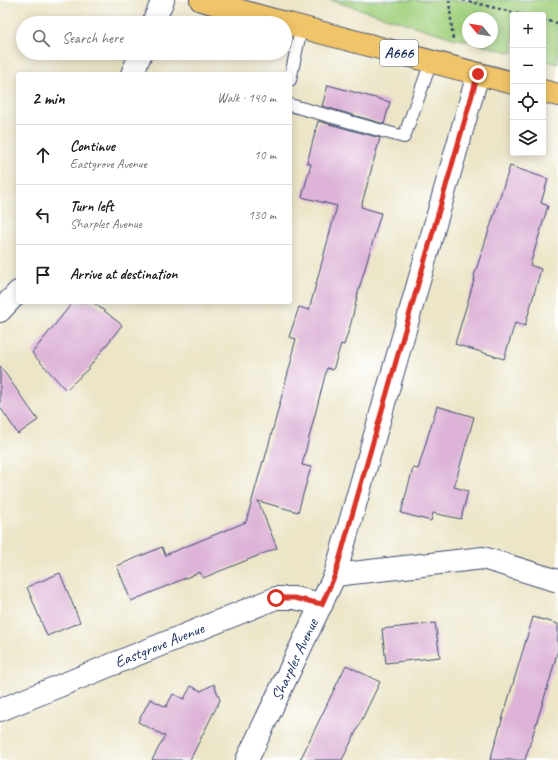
<!DOCTYPE html>
<html lang="en">
<head>
<meta charset="utf-8">
<style>
  :root { --surface:#fff; --page:#f2f2f2; --text:#202124; --muted:#757577; --line:#e0e0e0 }
  body { margin:0; font-family:Caveat,sans-serif; background:var(--page); color:var(--text) }
  .controls { position:absolute; right:12px; top:12px; display:grid; overflow:hidden; border-radius:4px; box-shadow:0 2px 10px #0003 }
  .controls button { width:36px; height:36px; display:grid; place-items:center; padding:0; border:0; border-bottom:1px solid var(--line); background:var(--surface); color:var(--text); font:20px sans-serif }
  .compass { position:absolute; left:462px; top:12px; width:36px; height:36px; border-radius:50%; background:var(--surface); box-shadow:0 2px 10px #0003; rotate:300deg }
  .stop { position:absolute; width:12px; height:12px; margin:-9px; border:3px solid #d93025; border-radius:50%; background:#fff }
  .stop.end { background:#d93025; border-color:#fff; box-shadow:0 1px 4px #0008 }
  .list { margin:0; padding:0; list-style:none }
  h2 { display:flex; justify-content:space-between; align-items:center; height:52px; margin:0; padding:0 16px; font-size:17px }
  h2 small { font-size:13px; font-weight:400; color:var(--muted) }
  .list li { display:grid; grid-template-columns:26px 1fr auto; gap:12px; align-items:center; box-sizing:border-box; height:60px; padding:0 16px; border-top:1px solid var(--line) }
  .list b { display:block; font-size:15px; white-space:nowrap }
  .list p { margin:0; font-size:13px; white-space:nowrap; color:var(--muted) }
  .list em { font-size:13px; font-style:normal; color:var(--muted) }
  .icon { flex:none; width:22px; height:22px; fill:none; stroke:currentColor; stroke-width:2; stroke-linecap:round; stroke-linejoin:round }
  .map { position:relative; flex:none; width:558px; height:760px; overflow:hidden }
  .search { position:absolute; background:var(--surface); box-shadow:0 2px 10px #0003; left:16px; top:16px; width:276px; height:44px; display:flex; align-items:center; gap:10px; box-sizing:border-box; padding:0 14px; border-radius:22px; color:var(--muted); font-size:15px }
  .panel { position:absolute; background:var(--surface); box-shadow:0 2px 10px #0003; left:16px; top:72px; width:276px; height:232px; border-radius:4px }
  .map>svg:first-child { display:block }
</style>
</head>
<body>
<div class="map">
<svg width="558" height="760" viewBox="0 0 558 760">
  <rect width="100%" height="100%" fill="#fff"/>
  <filter id="ink" filterUnits="userSpaceOnUse"><feTurbulence type="fractalNoise" baseFrequency=".025" numOctaves="2"/><feDisplacementMap in="SourceGraphic" scale="8" xChannelSelector="R" yChannelSelector="G"/><feConvolveMatrix kernelMatrix="1 2 1 2 8 2 1 2 1" color-interpolation-filters="sRGB"/></filter>
  <filter id="wash" filterUnits="userSpaceOnUse"><feTurbulence type="fractalNoise" baseFrequency=".012" numOctaves="4" result="noise"/><feDisplacementMap in="SourceGraphic" scale="16" xChannelSelector="R" yChannelSelector="G"/><feGaussianBlur stdDeviation="0.9" result="paint"/><feColorMatrix in="noise" values="0 0 0 0 0 0 0 0 0 0 0 0 0 0 0 0 0 1.4 0 .05"/><feComposite in="paint" operator="in"/></filter>
  <g filter="url(#wash)">
    <rect width="100%" height="100%" fill="#ece5c7"/>
    <path fill="#a3d17f" stroke="#5f806e" d="M 330,0 L 558,0 L 558,64 L 543,60 L 543,15 L 513,15 L 513,53 L 470,42 L 492,42 L 492,18 L 468,18 L 468,41 L 453,38 Z"/>
    <g id="blocks">
      <path fill="#ddb3d7" d="M 328,85 L 390,102 L 384,124 L 322,106 Z
        M 318,121 L 380,138 L 361,207 L 381,213 L 359,289 L 351,323 L 344,345 L 341,344 L 333,370 L 327,368 L 302,465 L 311,467 L 298,512 L 258,501 L 277,548 L 203,578 L 200,572 L 131,601 L 117,566 L 162,547 L 165,555 L 246,522 L 263,461 L 264,462 L 292,358 L 291,357 L 296,339 L 289,337 L 299,307 L 309,310 L 337,206 L 302,197 L 311,164 L 307,163 Z
        M 510,166 L 548,179 L 541,203 L 548,206 L 530,265 L 541,269 L 525,326 L 515,323 L 504,359 L 455,344 L 475,277 L 474,276 Z
        M 73,302 L 93,302 L 122,325 L 88,369 L 66,390 L 32,353 Z
        M 0,366 L 38,420 L 18,434 L 0,407 Z
        M 437,406 L 474,417 L 454,487 L 468,491 L 461,519 L 433,513 L 431,521 L 401,513 L 413,468 L 418,469 Z
        M 60,573 L 80,622 L 47,636 L 27,587 Z
        M 533,617 L 558,624 L 558,650 L 550,679 L 525,760 L 490,760 Z
        M 435,623 L 440,657 L 386,663 L 382,629 Z
        M 346,665 L 380,682 L 352,740 L 342,760 L 300,760 Z
        M 214,684 L 220,700 L 190,760 L 152,760 L 165,736 L 138,722 L 150,699 L 166,707 L 173,694 L 184,699 L 191,686 L 201,691 Z"/>
    </g>
  </g>
  <g filter="url(#ink)">
    <use href="#blocks" fill-opacity="0" stroke="#3a4a6e" stroke-width="1"/>
    <g fill="none" stroke-linecap="round" stroke-linejoin="round">
      <defs>
        <path id="service" d="M 290,80 L 301,28
          M 290,105 L 404,137 L 431,62"/>
        <g id="minor">
          <path d="M 153,23 L 163,0"/>
          <path d="M 132,74 L 141,53"/>
          <path d="M 0,311 L 18,292"/>
          <path d="M 335,575 L 483,558 L 558,581"/>
          <path id="s1" d="M 0,710 L 276,598 L 294,598 L 322,604"/>
          <path id="s2" d="M 247,760 L 335,575 L 478,74"/>
        </g>
        <path id="trunk" d="M 201,0 L 285,23
          M 285,23 L 513,83
          M 543,91 L 558,95"/>
      </defs>
      <use href="#service" stroke="#3a4a6e" stroke-width="14"/>
      <use href="#minor" stroke="#3a4a6e" stroke-width="24"/>
      <use href="#trunk" stroke="#3a4a6e" stroke-width="24"/>
      <path stroke="#3a4a6e" stroke-width="2.5" stroke-dasharray="3 3" stroke-linecap="butt" d="M 449,0 L 453,40
        M 463,0 L 524,15
        M 543,20 L 558,23"/>
      <use href="#service" stroke="#fff" stroke-width="12"/>
      <use href="#minor" stroke="#fff" stroke-width="22"/>
      <use href="#trunk" stroke="#f0c469" stroke-width="22"/>
    </g>
  </g>
  <g fill="none" stroke-linecap="round" stroke-linejoin="round" filter="url(#ink)">
    <path stroke="#d93025" stroke-width="5" d="M 276,598 L 294,598 L 322,604 L 335,575 L 478,74"/>
  </g>
  <g text-anchor="middle" dominant-baseline="central" stroke-width="3.5" stroke-linejoin="round" paint-order="stroke">
    <rect fill="#fff" stroke="#5f6d8e" stroke-width="1" x="380" y="40" width="38" height="26" rx="3"/>
    <g font-size="15" font-weight="bold" fill="#1b2f5e">
      <text x="399" y="53">A666</text>
    </g>
    <g font-size="16" fill="#1b2f5e" stroke="#fff">
      <text stroke="none"><textPath href="#s1" startOffset="172">Eastgrove Avenue</textPath></text>
      <text stroke="none"><textPath href="#s2" startOffset="111">Sharples Avenue</textPath></text>
    </g>
  </g>
</svg>
<div class="controls">
<button>+</button>
<button>−</button>
<button><svg class="icon" aria-label="locate" viewBox="0 0 24 24"><circle cx="12" cy="12" r="6"/><path d="M12 2v4M12 18v4M2 12h4M18 12h4"/></svg></button>
<button><svg class="icon" aria-label="layers" viewBox="0 0 24 24"><path d="M12 4l9 5-9 5-9-5zM3 14l9 5 9-5"/></svg></button>
</div>
<svg class="compass" viewBox="-18 -18 36 36"><path d="M0-13l5 13h-10z" fill="#e53935"/><path d="M0 13l5-13h-10z" fill="#757577"/></svg>
<div class="stop" style="left:276px;top:598px"></div>
<div class="stop end" style="left:478px;top:74px"></div>
<div class="search"><svg class="icon" aria-label="search" viewBox="0 0 24 24"><circle cx="10" cy="10" r="6"/><path d="M15 15l6 6"/></svg>Search here</div>
<section class="panel">
<h2>2 min<small>Walk · 140 m</small></h2>
<ul class="list">
<li><svg class="icon" aria-label="ahead" viewBox="0 0 24 24"><path d="M12 20V5M6 11l6-6 6 6"/></svg><div><b>Continue</b><p>Eastgrove Avenue</p></div><em>10 m</em></li>
<li><svg class="icon" aria-label="left" viewBox="0 0 24 24"><path d="M17 20v-9H6M10 6l-5 5 5 5"/></svg><div><b>Turn left</b><p>Sharples Avenue</p></div><em>130 m</em></li>
<li><svg class="icon" aria-label="arrive" viewBox="0 0 24 24"><path d="M6 21V4h12l-3 4 3 4H6"/></svg><div><b>Arrive at destination</b></div></li>
</ul>
</section>
</div>
</body>
</html>
